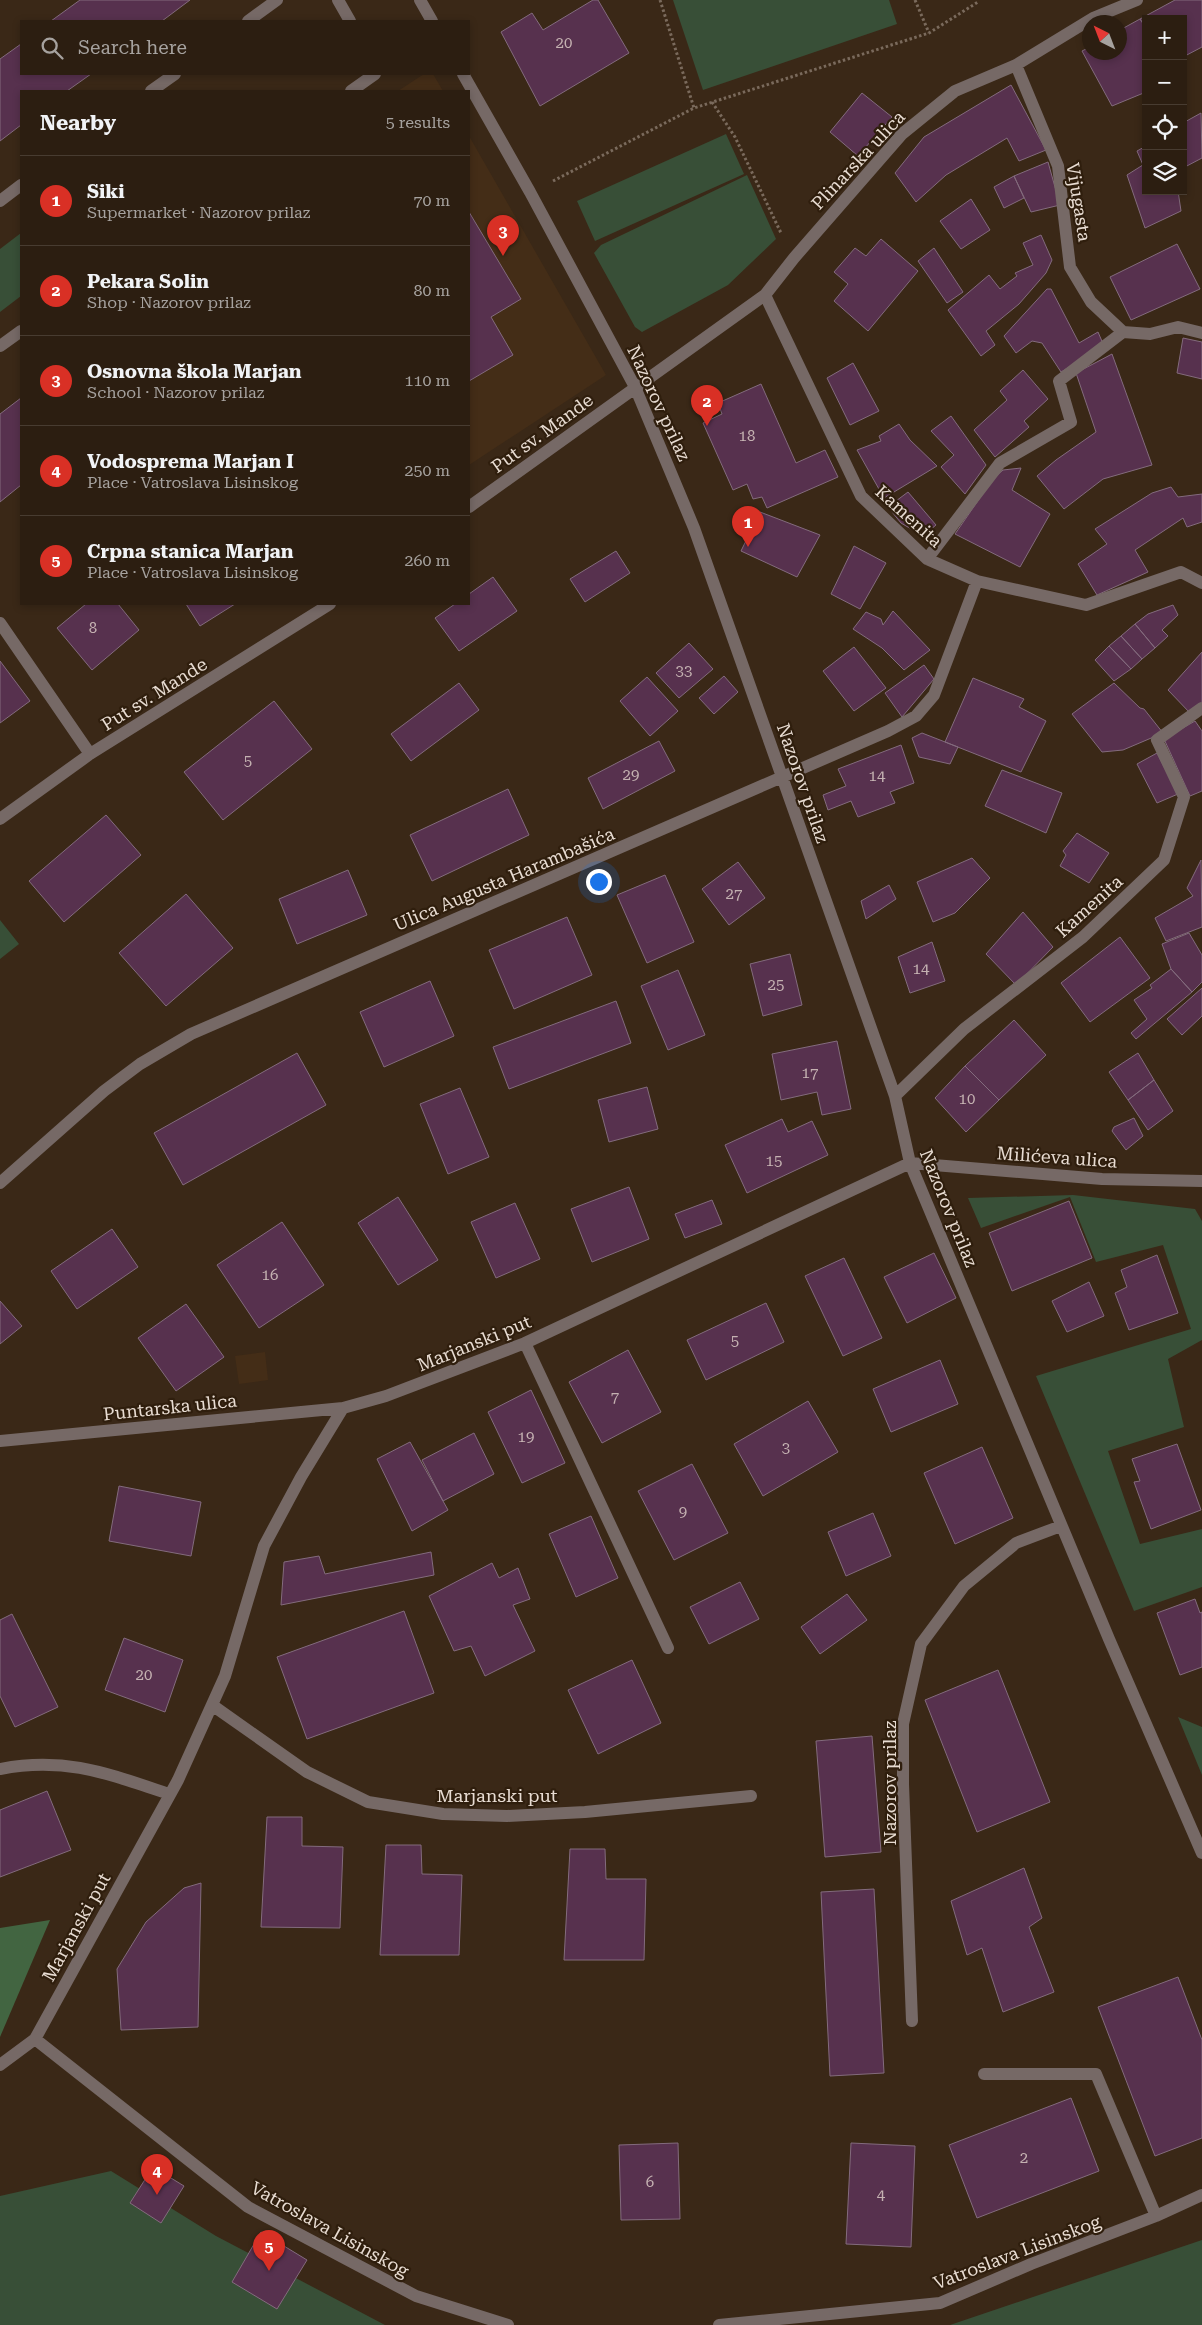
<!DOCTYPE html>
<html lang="en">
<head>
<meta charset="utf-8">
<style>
  :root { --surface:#2c1e11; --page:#382b1f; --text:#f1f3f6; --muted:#a6a29f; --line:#483c31; --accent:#d93025 }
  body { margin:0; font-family:"Roboto Serif",serif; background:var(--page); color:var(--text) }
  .controls { position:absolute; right:15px; top:15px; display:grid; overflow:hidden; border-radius:0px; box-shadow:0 2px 8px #0003 }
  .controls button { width:45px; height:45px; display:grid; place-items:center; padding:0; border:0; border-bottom:1px solid var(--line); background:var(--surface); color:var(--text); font:25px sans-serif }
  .compass { position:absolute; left:1082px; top:15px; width:45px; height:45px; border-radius:50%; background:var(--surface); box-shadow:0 2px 8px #0003; rotate:318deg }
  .you { position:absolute; left:598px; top:881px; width:18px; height:18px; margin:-12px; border:4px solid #fff; border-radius:50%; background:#1a73e8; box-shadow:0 0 0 8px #1a73e833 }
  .badge { display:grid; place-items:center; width:32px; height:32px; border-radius:50%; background:var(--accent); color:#fff; font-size:16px; font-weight:700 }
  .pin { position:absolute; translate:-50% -41px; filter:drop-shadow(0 1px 2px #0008) }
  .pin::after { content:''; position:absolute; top:26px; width:18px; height:15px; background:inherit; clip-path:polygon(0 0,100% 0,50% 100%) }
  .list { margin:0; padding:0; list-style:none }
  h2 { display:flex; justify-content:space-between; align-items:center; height:65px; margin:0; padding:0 20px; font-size:21px }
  h2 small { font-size:16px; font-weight:400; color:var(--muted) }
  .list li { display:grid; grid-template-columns:32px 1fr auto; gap:15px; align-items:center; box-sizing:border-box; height:90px; padding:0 20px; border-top:1px solid var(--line) }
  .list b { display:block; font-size:19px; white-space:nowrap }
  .list p { margin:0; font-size:16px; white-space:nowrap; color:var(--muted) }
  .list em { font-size:16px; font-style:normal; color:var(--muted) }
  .icon { flex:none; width:28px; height:28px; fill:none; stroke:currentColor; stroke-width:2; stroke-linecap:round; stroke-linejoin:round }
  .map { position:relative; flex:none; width:1202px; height:2325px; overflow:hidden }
  .search { position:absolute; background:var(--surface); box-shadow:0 2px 8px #0003; left:20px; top:20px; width:450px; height:55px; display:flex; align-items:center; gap:12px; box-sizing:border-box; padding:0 18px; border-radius:0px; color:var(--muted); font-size:19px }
  .panel { position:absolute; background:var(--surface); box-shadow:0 2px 8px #0003; left:20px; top:90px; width:450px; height:515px; border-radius:0px }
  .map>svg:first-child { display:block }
</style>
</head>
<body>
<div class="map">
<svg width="1202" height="2325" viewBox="0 0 1202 2325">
  <rect width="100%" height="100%" fill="#3a2817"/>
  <path fill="#442d17" d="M 424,74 L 433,74 L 443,91 L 398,91 Z
    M 469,136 L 606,375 L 469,465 Z
    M 265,1352 L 268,1380 L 239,1384 L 235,1356 Z"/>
  <path fill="#384f37" d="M 673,0 L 889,0 L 897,24 L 703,90 Z
    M 726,134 L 744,174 L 595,241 L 577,201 Z
    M 747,175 L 776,239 L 728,285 L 642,332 L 635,327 L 594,253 L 601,245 Z
    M 21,233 L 21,296 L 0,312 L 0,249 Z
    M 0,920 L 19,944 L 0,959 Z
    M 1073,1195 L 1195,1209 L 1202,1221 L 1202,1340 L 1168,1359 L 1184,1427 L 1108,1451 L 1140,1544 L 1202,1529 L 1202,1587 L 1134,1611 L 1036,1376 L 1191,1329 L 1163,1245 L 1096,1262 L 1070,1197 L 981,1228 L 968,1198 Z
    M 1178,1717 L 1202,1727 L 1202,1775 Z
    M 111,2171 L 216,2236 L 385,2325 L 0,2325 L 0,2196 Z
    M 1202,2240 L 1202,2325 L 950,2325 Z"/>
  <path fill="#426541" d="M 50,1920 L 0,2037 L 0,1928 Z"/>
  <path fill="#57314e" stroke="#836b7d" d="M 80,0 L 190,0 L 162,21 L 51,21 Z
    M 593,0 L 598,0 L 629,53 L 540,106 L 501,32 L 532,13 L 543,30 Z
    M 1175,0 L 1202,0 L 1202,47 L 1183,57 L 1183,19 L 1146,19 L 1146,28 L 1140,19 Z
    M 1140,19 L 1146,28 L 1146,92 L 1112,106 L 1082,51 L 1090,47 L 1090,52 L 1120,52 L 1120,30 Z
    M 21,44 L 21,74 L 91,74 L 67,91 L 21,91 L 21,125 L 0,141 L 0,59 Z
    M 1011,85 L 1046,150 L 1019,161 L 1007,138 L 946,175 L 916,202 L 895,173 L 924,137 Z
    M 862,93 L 892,117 L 858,156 L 830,132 Z
    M 1201,113 L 1202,158 L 1183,168 L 1183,123 Z
    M 1146,146 L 1146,163 L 1143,165 L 1137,151 Z
    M 1048,162 L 1060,205 L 1031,212 L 1014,176 Z
    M 1146,163 L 1146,191 L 1178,191 L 1181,211 L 1145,228 L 1127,175 Z
    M 1014,176 L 1024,198 L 1004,208 L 994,187 Z
    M 971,199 L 990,230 L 961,249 L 940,221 Z
    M 469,212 L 521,299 L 491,317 L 513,355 L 469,381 Z
    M 1041,235 L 1052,260 L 1046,273 L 1019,304 L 986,331 L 995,345 L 981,356 L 948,310 L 989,275 L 1000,289 L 1017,276 L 1015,273 L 1033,265 L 1023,243 Z
    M 881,239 L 918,271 L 868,331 L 834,301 L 848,284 L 834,272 L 855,248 L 866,256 Z
    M 1177,244 L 1200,289 L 1131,320 L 1110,277 Z
    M 934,248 L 963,292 L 947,303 L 918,261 Z
    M 1047,289 L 1051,289 L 1079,343 L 1098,332 L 1104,346 L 1061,372 L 1042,343 L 1032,341 L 1016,353 L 1004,336 Z
    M 1183,338 L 1202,342 L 1202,379 L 1177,373 Z
    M 1112,354 L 1152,465 L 1103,479 L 1064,509 L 1037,476 L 1056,460 L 1096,432 L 1076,373 Z
    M 853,363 L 879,411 L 850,425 L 827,378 Z
    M 1023,370 L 1048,399 L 1024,421 L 1029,427 L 995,457 L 974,430 L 1007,400 L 1000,391 Z
    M 761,384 L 796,463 L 825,450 L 838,477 L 767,508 L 762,497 L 753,499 L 747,484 L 733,490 L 703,423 L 722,414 L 718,403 Z
    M 21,398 L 21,485 L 0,502 L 0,414 Z
    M 951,416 L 986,465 L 965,494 L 941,467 L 954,455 L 931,431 Z
    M 899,424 L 910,440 L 937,466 L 884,498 L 857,450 L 881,441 L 879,436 Z
    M 1021,468 L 1012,490 L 1050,514 L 1020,567 L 955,534 L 993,479 L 1003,470 Z
    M 1171,487 L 1178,497 L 1202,494 L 1202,522 L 1187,527 L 1183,518 L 1135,550 L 1148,572 L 1097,595 L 1078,564 L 1107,544 L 1095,529 L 1152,493 Z
    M 908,492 L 936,525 L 923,536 L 901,523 L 888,507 Z
    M 760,512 L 820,535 L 797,577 L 741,551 Z
    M 854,546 L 886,563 L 860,609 L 831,594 Z
    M 616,551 L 630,573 L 585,602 L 570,579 Z
    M 493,577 L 517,611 L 459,651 L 435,618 L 455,604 L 469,604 L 469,594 Z
    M 86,604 L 118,604 L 139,630 L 92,670 L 57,628 Z
    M 186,604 L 235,604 L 200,626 Z
    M 1173,605 L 1178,615 L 1162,630 L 1168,636 L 1155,648 L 1135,624 L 1148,614 Z
    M 893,611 L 930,650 L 904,670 L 882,648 L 853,629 L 866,612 L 881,619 L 883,625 Z
    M 1135,624 L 1155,648 L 1142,659 L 1121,636 Z
    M 1121,636 L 1142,659 L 1131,669 L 1109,646 Z
    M 689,643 L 713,669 L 679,698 L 656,673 Z
    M 1109,646 L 1131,669 L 1114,681 L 1095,660 Z
    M 854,647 L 886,688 L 854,711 L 823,671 Z
    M 1202,652 L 1202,703 L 1191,714 L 1168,690 Z
    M 0,661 L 30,701 L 0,723 Z
    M 924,665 L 934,679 L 902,717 L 885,693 Z
    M 724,676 L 738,692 L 714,714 L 699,698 Z
    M 647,677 L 678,711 L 650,736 L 620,701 Z
    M 973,678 L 1024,699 L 1019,707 L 1046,721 L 1021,772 L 945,742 Z
    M 459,683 L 479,710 L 411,761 L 391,734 Z
    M 1114,683 L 1140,708 L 1144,709 L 1163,733 L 1123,750 L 1102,752 L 1072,714 Z
    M 274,701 L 312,749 L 223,820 L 184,772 Z
    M 1195,721 L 1202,731 L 1202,791 L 1190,796 L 1164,739 Z
    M 922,733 L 958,747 L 950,764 L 919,757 L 912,738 Z
    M 659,741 L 675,771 L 603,809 L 588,778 Z
    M 901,745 L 914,783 L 890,792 L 895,803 L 858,817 L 851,801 L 828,810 L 823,795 L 846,786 L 838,769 Z
    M 1157,753 L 1178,794 L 1157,803 L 1137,764 Z
    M 1002,770 L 1062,793 L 1046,833 L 985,806 Z
    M 508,789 L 529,835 L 432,881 L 410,835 Z
    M 106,815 L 141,855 L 64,922 L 29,881 Z
    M 1077,833 L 1109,853 L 1089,883 L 1060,866 L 1066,855 L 1063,851 Z
    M 972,858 L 990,878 L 955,913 L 933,922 L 917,882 Z
    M 1201,860 L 1202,927 L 1166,941 L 1155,918 L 1193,896 L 1187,888 Z
    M 738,862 L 765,898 L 729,925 L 702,889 Z
    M 348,870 L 367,915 L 297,944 L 279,899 Z
    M 665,875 L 694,942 L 647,963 L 617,895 Z
    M 889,885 L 896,899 L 866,919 L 861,901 Z
    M 186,894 L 233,948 L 166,1006 L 119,953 Z
    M 1023,912 L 1053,947 L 1016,985 L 986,954 Z
    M 567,917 L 592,975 L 514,1009 L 489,950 Z
    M 1189,933 L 1202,955 L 1202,982 L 1192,992 L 1171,969 L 1162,944 Z
    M 1120,937 L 1150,978 L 1090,1022 L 1061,983 Z
    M 932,942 L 945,981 L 910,993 L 898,957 Z
    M 790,954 L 802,1005 L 763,1016 L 750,964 Z
    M 1171,969 L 1192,992 L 1136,1039 L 1131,1033 L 1147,1019 L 1134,1000 L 1152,988 L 1150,985 Z
    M 678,970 L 705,1035 L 668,1050 L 641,986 Z
    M 430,981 L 454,1036 L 384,1067 L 360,1012 Z
    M 1202,988 L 1202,1016 L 1182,1035 L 1167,1019 Z
    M 616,1001 L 631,1043 L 509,1089 L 493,1047 Z
    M 1014,1020 L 1046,1055 L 999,1100 L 965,1066 Z
    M 837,1041 L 851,1109 L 822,1115 L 817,1092 L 781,1100 L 772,1054 Z
    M 297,1053 L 326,1105 L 183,1185 L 154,1133 Z
    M 1138,1053 L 1154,1080 L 1128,1100 L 1109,1072 Z
    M 965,1066 L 999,1100 L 966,1132 L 935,1098 Z
    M 1154,1080 L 1173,1111 L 1148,1130 L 1128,1100 Z
    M 647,1087 L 658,1129 L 609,1142 L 598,1100 Z
    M 460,1088 L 489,1157 L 448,1174 L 420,1104 Z
    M 1134,1118 L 1143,1136 L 1126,1150 L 1112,1131 L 1114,1127 Z
    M 782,1119 L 788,1132 L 812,1121 L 828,1155 L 747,1193 L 725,1145 Z
    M 629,1187 L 649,1239 L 592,1262 L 571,1209 Z
    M 398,1197 L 438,1260 L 398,1285 L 358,1223 Z
    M 712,1200 L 722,1224 L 685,1238 L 675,1214 Z
    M 1069,1201 L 1092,1258 L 1012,1291 L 989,1233 Z
    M 515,1203 L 540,1259 L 496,1278 L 471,1222 Z
    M 282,1222 L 324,1285 L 259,1328 L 217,1265 Z
    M 112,1229 L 138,1267 L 77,1309 L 51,1271 Z
    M 934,1253 L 956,1298 L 907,1323 L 884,1277 Z
    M 1157,1255 L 1178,1313 L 1129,1330 L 1115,1293 L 1127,1287 L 1121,1270 Z
    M 844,1258 L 882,1338 L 843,1356 L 805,1276 Z
    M 1089,1282 L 1104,1316 L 1067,1332 L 1052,1301 Z
    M 0,1301 L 22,1326 L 0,1344 Z
    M 766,1303 L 784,1342 L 706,1380 L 687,1340 Z
    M 186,1304 L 224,1357 L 176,1391 L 138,1338 Z
    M 628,1350 L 661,1412 L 602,1443 L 569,1382 Z
    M 940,1360 L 958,1404 L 891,1432 L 873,1389 Z
    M 531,1390 L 565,1463 L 522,1483 L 488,1412 Z
    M 808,1401 L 838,1452 L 763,1496 L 734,1444 Z
    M 474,1433 L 494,1474 L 443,1501 L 422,1460 Z
    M 410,1442 L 448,1510 L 412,1531 L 377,1459 Z
    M 1177,1444 L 1201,1510 L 1151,1529 L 1134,1482 L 1140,1481 L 1132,1459 Z
    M 982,1447 L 1013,1518 L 955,1544 L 924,1473 Z
    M 692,1464 L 728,1533 L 674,1560 L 638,1491 Z
    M 119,1486 L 201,1502 L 191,1556 L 109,1541 Z
    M 873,1513 L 891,1556 L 846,1576 L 828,1532 Z
    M 591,1516 L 618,1578 L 576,1597 L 549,1534 Z
    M 431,1552 L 434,1575 L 281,1605 L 284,1562 L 319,1556 L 325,1574 Z
    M 492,1563 L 499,1578 L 518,1568 L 530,1599 L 513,1605 L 535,1651 L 485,1676 L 471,1646 L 454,1651 L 429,1596 Z
    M 740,1582 L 759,1619 L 709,1644 L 690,1607 Z
    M 847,1594 L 867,1620 L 820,1654 L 801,1627 Z
    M 1195,1599 L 1200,1613 L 1202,1612 L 1202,1667 L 1180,1675 L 1157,1613 Z
    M 404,1611 L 434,1693 L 307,1739 L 277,1657 Z
    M 12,1614 L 58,1707 L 15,1727 L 0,1696 L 0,1620 Z
    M 124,1638 L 183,1660 L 165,1712 L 105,1690 Z
    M 632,1660 L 661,1723 L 598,1754 L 568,1690 Z
    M 998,1670 L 1050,1802 L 977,1832 L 925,1700 Z
    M 872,1736 L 881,1852 L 825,1857 L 816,1741 Z
    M 47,1791 L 71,1850 L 0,1877 L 0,1810 Z
    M 267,1817 L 302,1817 L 302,1846 L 343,1847 L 340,1928 L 261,1927 Z
    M 386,1845 L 421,1845 L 422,1874 L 462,1875 L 459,1955 L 380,1955 Z
    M 570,1849 L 605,1849 L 606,1879 L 646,1879 L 644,1960 L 564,1960 Z
    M 1024,1868 L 1042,1918 L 1029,1927 L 1054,1992 L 1003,2012 L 982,1948 L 967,1955 L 951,1901 Z
    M 201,1883 L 198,2027 L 121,2030 L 117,1969 L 146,1922 L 184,1888 Z
    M 874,1889 L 884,2073 L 830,2076 L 821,1892 Z
    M 1178,1977 L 1202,2040 L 1202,2138 L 1155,2156 L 1098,2007 Z
    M 1071,2098 L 1099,2171 L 977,2218 L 949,2145 Z
    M 678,2143 L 680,2219 L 621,2220 L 619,2145 Z
    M 851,2143 L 915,2146 L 911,2247 L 846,2244 Z
    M 153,2167 L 184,2186 L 161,2223 L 130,2203 Z
    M 261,2232 L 307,2260 L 277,2309 L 232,2282 Z"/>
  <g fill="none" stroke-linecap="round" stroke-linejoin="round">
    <path stroke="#7a6a5c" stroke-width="3" stroke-dasharray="2.5 2.5" stroke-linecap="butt" d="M 660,0 L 694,108
      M 915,0 L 929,33
      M 712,102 L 735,137 L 781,233
      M 553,181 L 694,108 L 929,33 L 978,2"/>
    <path stroke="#766966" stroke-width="12" d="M 338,0 L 350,21
      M 420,0 L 432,21
      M 248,21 L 277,0
      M 1016,65 L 1058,166 L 1070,267 L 1091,302 L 1123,332 L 1150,334 L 1178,327 L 1202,333
      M 463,74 L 530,192 L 635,387 L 694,528 L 895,1096 L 910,1163 L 1109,1639 L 1202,1853
      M 151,91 L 175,74
      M 351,91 L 375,74
      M 0,201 L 21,185
      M 765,295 L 861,496 L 927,559 L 977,581 L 1086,605 L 1181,572 L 1202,583
      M 0,346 L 21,331
      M 469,507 L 765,295 L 794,258 L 902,134 L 955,91 L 1016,65 L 1093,18 L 1137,0
      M 927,559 L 1000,463 L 1071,422 L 1059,381 L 1123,332
      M 0,623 L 90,754
      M 0,819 L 90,754 L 330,604
      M 895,1096 L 964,1029 L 1083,937 L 1164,860 L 1184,797 L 1157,740 L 1202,708
      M 0,1183 L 104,1091 L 140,1064 L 191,1034 L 888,731 L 916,716 L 934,695 L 977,581
      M 525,1343 L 668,1648
      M 0,1441 L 343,1408 L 386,1396 L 525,1343 L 910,1163 L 1102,1179 L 1202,1181
      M 212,1705 L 307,1772 L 368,1802 L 443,1814 L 507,1816 L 585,1812 L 751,1796
      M 0,1769 C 65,1756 109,1774 169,1794
      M 912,2021 L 903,1784 L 903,1724 L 921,1644 L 964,1586 L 1016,1543 L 1061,1526
      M 35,2039 L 248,2207 L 416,2296 L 508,2325
      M 0,2065 L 35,2039 L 178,1780 L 225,1676 L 264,1546 L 301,1477 L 343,1408
      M 984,2074 L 1096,2074 L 1156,2216
      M 719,2325 L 940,2303 L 1031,2264 L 1156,2216 L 1202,2195"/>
  </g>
  <g text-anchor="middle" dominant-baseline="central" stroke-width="4.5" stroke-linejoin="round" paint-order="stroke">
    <g font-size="15" fill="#c4b1b1">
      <text x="564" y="43">20</text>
      <text x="747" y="436">18</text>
      <text x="93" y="628">8</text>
      <text x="684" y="671">33</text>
      <text x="248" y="761">5</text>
      <text x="631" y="775">29</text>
      <text x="877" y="776">14</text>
      <text x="734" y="894">27</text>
      <text x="921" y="969">14</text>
      <text x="776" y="985">25</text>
      <text x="810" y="1073">17</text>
      <text x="967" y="1099">10</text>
      <text x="774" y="1161">15</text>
      <text x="270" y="1275">16</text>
      <text x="735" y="1341">5</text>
      <text x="615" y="1397">7</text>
      <text x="526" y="1437">19</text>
      <text x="786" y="1448">3</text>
      <text x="683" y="1512">9</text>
      <text x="144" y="1675">20</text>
      <text x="1024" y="2158">2</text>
      <text x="650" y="2182">6</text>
      <text x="881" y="2195">4</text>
    </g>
    <g font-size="18" fill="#e8dcd2" stroke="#2f1e0d">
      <text transform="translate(858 160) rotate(-47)">Plinarska ulica</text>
      <text transform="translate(1079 202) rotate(81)">Vijugasta</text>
      <text transform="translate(659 403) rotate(65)">Nazorov prilaz</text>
      <text transform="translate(542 433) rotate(-36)">Put sv. Mande</text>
      <text transform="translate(909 516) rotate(42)">Kamenita</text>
      <text transform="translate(154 694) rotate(-32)">Put sv. Mande</text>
      <text transform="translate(803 783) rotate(71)">Nazorov prilaz</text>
      <text transform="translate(504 879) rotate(-23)">Ulica Augusta Harambašića</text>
      <text transform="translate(1089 906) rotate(-42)">Kamenita</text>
      <text transform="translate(1057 1157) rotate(4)">Milićeva ulica</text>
      <text transform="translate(949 1208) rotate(68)">Nazorov prilaz</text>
      <text transform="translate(474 1343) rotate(-22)">Marjanski put</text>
      <text transform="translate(170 1407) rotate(-6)">Puntarska ulica</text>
      <text transform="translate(889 1783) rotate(-90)">Nazorov prilaz</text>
      <text x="497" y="1795">Marjanski put</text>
      <text transform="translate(76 1927) rotate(-61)">Marjanski put</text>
      <text transform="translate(330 2229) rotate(29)">Vatroslava Lisinskog</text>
      <text transform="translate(1017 2252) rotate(-21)">Vatroslava Lisinskog</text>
    </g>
  </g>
</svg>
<div class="controls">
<button>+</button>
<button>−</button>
<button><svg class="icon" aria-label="locate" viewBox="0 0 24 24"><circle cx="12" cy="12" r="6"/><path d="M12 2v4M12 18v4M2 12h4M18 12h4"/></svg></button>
<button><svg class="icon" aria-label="layers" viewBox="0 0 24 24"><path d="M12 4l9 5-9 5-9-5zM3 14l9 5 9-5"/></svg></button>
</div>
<svg class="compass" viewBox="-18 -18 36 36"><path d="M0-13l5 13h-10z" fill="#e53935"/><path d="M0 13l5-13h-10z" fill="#a6a29f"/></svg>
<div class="you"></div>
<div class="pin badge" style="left:748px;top:547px">1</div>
<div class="pin badge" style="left:707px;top:426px">2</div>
<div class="pin badge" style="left:503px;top:256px">3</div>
<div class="pin badge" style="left:157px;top:2195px">4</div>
<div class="pin badge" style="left:269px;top:2271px">5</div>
<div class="search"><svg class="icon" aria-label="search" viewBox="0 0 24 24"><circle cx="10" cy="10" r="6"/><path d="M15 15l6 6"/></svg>Search here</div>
<section class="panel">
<h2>Nearby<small>5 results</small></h2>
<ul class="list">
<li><span class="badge">1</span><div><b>Siki</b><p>Supermarket · Nazorov prilaz</p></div><em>70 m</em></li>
<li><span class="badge">2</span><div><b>Pekara Solin</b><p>Shop · Nazorov prilaz</p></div><em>80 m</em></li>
<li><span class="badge">3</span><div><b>Osnovna škola Marjan</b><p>School · Nazorov prilaz</p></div><em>110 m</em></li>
<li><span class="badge">4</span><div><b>Vodosprema Marjan I</b><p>Place · Vatroslava Lisinskog</p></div><em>250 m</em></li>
<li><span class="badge">5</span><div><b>Crpna stanica Marjan</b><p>Place · Vatroslava Lisinskog</p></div><em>260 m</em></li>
</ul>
</section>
</div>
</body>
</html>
